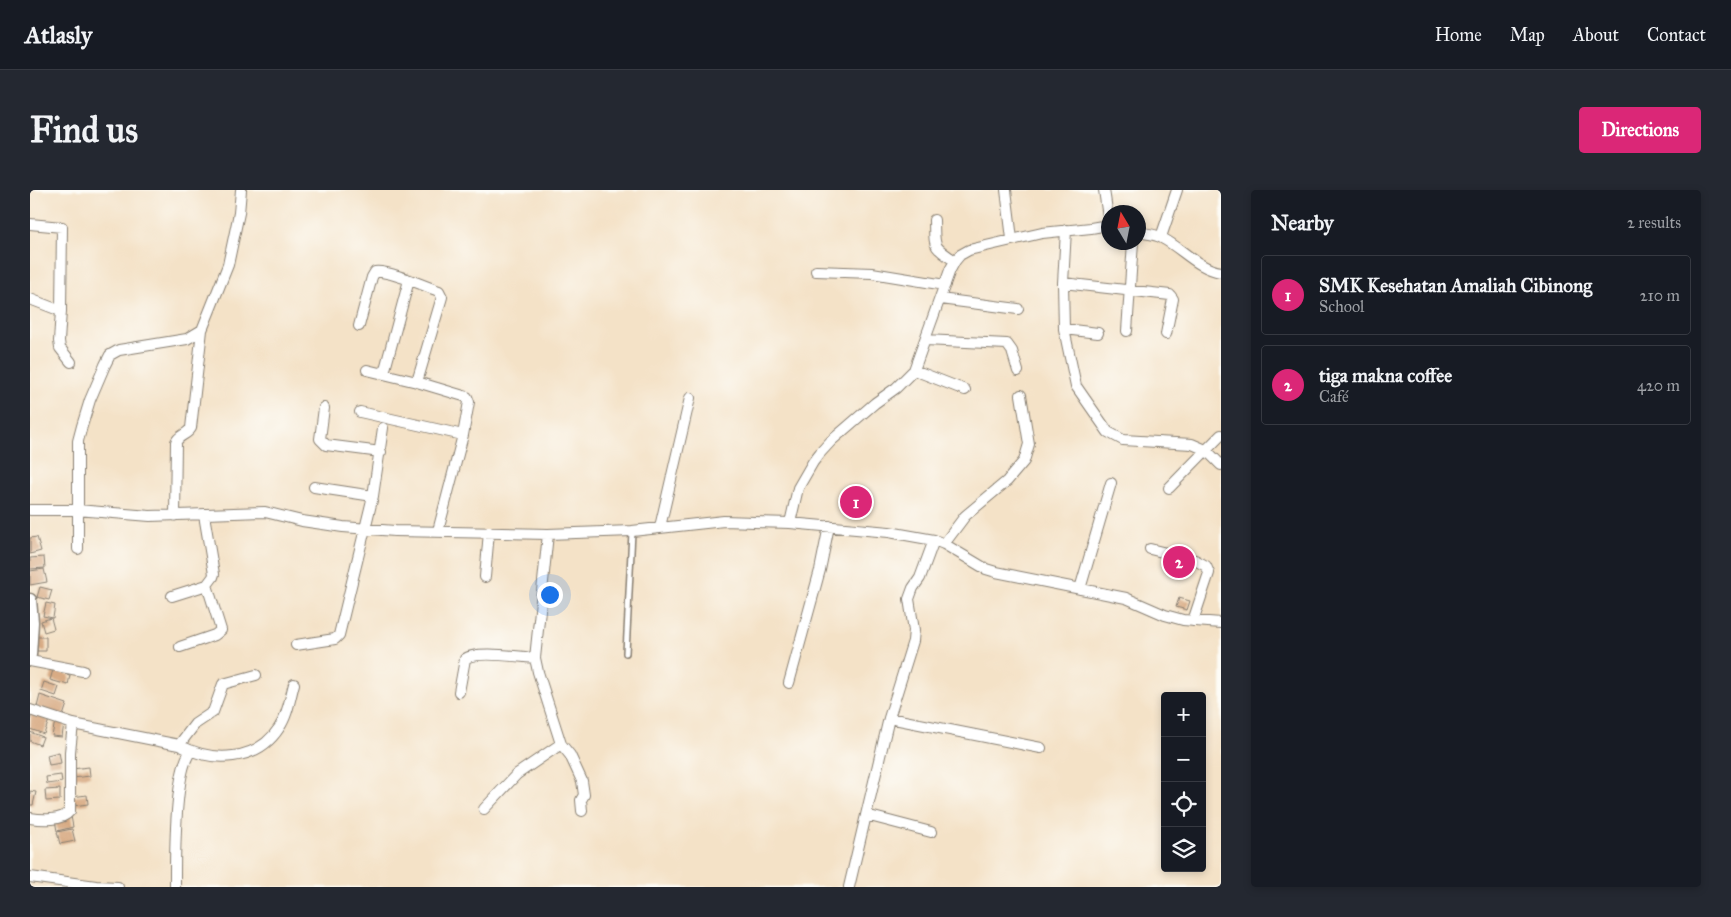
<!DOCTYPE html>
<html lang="en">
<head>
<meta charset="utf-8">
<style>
  :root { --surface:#171b24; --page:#242831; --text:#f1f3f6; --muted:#9ea1a6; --line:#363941; --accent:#db2777 }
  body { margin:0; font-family:"IM FELL Great Primer",serif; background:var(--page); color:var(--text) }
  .controls { position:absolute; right:15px; bottom:15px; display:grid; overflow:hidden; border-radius:5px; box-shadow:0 2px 8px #0003 }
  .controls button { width:45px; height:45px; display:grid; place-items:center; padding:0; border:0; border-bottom:1px solid var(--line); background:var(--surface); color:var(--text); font:25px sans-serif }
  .compass { position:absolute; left:1071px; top:15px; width:45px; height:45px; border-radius:50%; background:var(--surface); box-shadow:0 2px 8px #0003; rotate:350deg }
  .you { position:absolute; left:519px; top:404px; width:18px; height:18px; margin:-12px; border:4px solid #fff; border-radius:50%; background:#1a73e8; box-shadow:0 0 0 8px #1a73e833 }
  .badge { display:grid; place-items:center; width:32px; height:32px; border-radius:50%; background:var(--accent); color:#fff; font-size:16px; font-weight:700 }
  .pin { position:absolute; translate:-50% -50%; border:2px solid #fff; box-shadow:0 1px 5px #0006 }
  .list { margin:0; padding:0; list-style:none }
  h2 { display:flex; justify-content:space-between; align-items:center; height:65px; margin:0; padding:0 20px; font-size:21px }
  h2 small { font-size:16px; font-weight:400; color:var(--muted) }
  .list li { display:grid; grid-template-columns:32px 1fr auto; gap:15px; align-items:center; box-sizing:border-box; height:80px; margin:0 10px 10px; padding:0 10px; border:1px solid var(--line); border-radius:5px }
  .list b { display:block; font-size:19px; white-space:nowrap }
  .list p { margin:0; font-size:16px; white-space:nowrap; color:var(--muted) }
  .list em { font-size:16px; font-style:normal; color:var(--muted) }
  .icon { flex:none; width:28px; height:28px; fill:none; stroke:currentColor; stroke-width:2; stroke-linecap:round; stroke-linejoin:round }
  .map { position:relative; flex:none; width:1191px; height:697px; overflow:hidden; border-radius:5px }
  header { display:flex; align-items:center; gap:30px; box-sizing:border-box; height:70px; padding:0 25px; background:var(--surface); border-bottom:1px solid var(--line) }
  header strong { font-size:24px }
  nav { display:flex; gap:28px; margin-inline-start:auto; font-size:18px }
  .intro { display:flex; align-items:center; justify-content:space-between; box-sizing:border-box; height:120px; padding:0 30px }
  h1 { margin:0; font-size:35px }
  .button { padding:12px 22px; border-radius:5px; background:var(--accent); color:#fff; font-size:18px; font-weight:700 }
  main { display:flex; gap:30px; padding:0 30px }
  aside { flex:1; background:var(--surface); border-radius:5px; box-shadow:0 2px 8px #0003 }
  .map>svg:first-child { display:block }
</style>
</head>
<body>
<header>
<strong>Atlasly</strong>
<nav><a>Home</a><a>Map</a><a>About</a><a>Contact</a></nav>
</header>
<div class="intro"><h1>Find us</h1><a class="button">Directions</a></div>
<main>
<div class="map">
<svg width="1191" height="697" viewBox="0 0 1191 697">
  <rect width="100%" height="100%" fill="#fdfcf7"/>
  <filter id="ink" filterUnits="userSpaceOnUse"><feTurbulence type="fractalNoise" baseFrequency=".02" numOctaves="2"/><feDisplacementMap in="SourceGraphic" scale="10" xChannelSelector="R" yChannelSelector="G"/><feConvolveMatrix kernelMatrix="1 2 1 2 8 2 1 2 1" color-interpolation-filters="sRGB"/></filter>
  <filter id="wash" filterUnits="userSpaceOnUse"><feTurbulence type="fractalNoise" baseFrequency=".0096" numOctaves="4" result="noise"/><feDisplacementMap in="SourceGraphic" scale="20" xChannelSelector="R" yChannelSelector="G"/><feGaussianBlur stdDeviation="1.12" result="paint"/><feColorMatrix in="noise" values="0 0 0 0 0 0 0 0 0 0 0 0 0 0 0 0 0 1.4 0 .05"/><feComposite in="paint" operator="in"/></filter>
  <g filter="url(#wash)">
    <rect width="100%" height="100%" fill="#f4e2c7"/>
    <g id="blocks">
      <path fill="#d8ab84" d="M 7,347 L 11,361 L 0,364 L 0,348 Z
        M 14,367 L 15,378 L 0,379 L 0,368 Z
        M 14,379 L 17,392 L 0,395 L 0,381 Z
        M 10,397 L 22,400 L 19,410 L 7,407 Z
        M 1149,408 L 1160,411 L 1157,420 L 1146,417 Z
        M 16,413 L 25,415 L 23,428 L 13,426 Z
        M 21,428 L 24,439 L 14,442 L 11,431 Z
        M 7,447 L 16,447 L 16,461 L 7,461 Z
        M 23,480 L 40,485 L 38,495 L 20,490 Z
        M 14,492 L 29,497 L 26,506 L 11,501 Z
        M 10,505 L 37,514 L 33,526 L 7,517 Z
        M 1,523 L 19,530 L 14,544 L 0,539 Z
        M 25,531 L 34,533 L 32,547 L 22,546 Z
        M 0,542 L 13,547 L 10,555 L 0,551 Z
        M 29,562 L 31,573 L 19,575 L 17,565 Z
        M 59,577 L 60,586 L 43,588 L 42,579 Z
        M 31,585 L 32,592 L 17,594 L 16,587 Z
        M 30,599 L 30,610 L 16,611 L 15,600 Z
        M 0,601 L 6,602 L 3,615 L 0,615 Z
        M 57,605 L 58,614 L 43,616 L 42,607 Z
        M 41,626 L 43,637 L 27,641 L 25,630 Z
        M 42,639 L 45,651 L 30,654 L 27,642 Z"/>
    </g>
  </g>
  <g filter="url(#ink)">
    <use href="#blocks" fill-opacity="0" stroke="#887f72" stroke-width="1"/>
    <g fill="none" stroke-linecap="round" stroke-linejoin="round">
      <defs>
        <path id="service" d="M 596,463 L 602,342"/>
        <path id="minor" d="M 976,0 L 982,49
          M 1074,0 L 1078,27
          M 904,30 C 905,57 901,55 925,71
          M 0,34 L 32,37 L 31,121 L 29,151 L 30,158 L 41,172
          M 1036,40 L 1033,93 L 1034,139 L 1046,196 L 1078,242 L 1093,250 L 1162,254 L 1176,260 L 1191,275
          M 1108,42 C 1116,44 1126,44 1132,48 C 1153,59 1167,78 1191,82
          M 1131,47 L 1147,0
          M 786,81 L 842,83 L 915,95
          M 1033,93 L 1140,105 L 1143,109 L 1136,144
          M 0,109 L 31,121
          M 910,109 L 988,119
          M 329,136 L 342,87 L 345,82 C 358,80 395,96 409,101 L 412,107 L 387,192 L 437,207 L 439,212 L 433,245 L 408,341
          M 1034,139 L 1068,143
          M 1097,141 L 1103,52
          M 895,150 L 977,154 L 982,161 L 988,181
          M 337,180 L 387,192
          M 884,180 L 935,200
          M 354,183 L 379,90
          M 294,218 L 290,249 L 296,255 L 351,262
          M 330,222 L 433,245
          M 284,297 L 343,306
          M 1139,298 L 1191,245
          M 0,320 L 47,320 L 120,326 L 235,322 L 272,331 L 313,337 L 365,341 L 518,344 L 602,341 L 694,331 L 760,333 L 859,342 L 904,350 L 914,354 L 956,379 L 966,382 L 1096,408 L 1135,425 L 1153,430 L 1191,433
          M 145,326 L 146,252 C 149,245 157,245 161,238 L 172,140 L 198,75 L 209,23 L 211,0
          M 760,333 L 768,298 L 783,272 L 790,263 L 801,251 L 845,213 L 866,198 L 884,180 L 920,80 L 925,71 L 930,65 L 939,60 L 1012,43 L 1061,38 L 1078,35
          M 630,337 L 660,208
          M 518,344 L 505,468 L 508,482 L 531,554 L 540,565 L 552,591 L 554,605 L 551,610 L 552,621
          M 914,354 L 935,326 L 977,291 L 994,271 L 999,254 L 991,205
          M 48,359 L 48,251 L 52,236 L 60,210 L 75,175 L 80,165 L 89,160 L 157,149 L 172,140
          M 1120,359 L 1165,370 L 1176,376 L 1179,383 L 1163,431
          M 455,387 L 459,342
          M 1050,399 L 1081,293
          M 142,406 L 177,395
          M 266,455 L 305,449 L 309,445 L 343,306 L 353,238
          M 150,457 L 185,445 L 191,440 L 177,395 L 183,387 L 184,384 L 174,325
          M 0,471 L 53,481
          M 759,493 L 790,380 L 799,336
          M 429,502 L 435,469 C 446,460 489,467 505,468
          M 0,520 L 43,534 L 149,555 C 182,573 227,572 249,538 C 258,525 260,508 264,494
          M 859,528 L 1011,558
          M 149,555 L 165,534 L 183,522 L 193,494 L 226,485
          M 454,619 L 487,584 L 531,554
          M 836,625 L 901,642
          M 0,628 C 12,630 32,631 40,621 L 40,562 L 43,534
          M 0,687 L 66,696 L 88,697
          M 145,697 C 145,669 144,581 161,561
          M 819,697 L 859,528 L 883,451 L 884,440 L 879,409 L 883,398 L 890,388 L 904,350"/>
        <path id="tertiary" d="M 0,410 L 2,432 L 0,465"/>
      </defs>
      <use href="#service" stroke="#887f72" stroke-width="8"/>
      <use href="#minor" stroke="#887f72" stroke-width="12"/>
      <use href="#tertiary" stroke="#887f72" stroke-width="15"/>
      <use href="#service" stroke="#fff" stroke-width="5"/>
      <use href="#minor" stroke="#fff" stroke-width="10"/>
      <use href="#tertiary" stroke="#fff" stroke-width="12"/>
    </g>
  </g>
</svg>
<div class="controls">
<button>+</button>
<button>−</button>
<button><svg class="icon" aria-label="locate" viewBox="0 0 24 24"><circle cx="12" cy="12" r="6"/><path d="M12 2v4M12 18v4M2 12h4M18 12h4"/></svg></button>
<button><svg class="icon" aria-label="layers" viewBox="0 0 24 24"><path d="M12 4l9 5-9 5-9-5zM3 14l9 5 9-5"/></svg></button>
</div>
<svg class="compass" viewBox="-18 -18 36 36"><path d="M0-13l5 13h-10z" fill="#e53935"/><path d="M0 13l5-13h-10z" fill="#9ea1a6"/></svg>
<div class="you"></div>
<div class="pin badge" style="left:826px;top:312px">1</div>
<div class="pin badge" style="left:1149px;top:372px">2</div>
</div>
<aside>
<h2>Nearby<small>2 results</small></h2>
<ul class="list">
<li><span class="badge">1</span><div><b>SMK Kesehatan Amaliah Cibinong</b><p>School</p></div><em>210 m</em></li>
<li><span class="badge">2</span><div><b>tiga makna coffee</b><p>Café</p></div><em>420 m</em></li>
</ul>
</aside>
</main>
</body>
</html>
